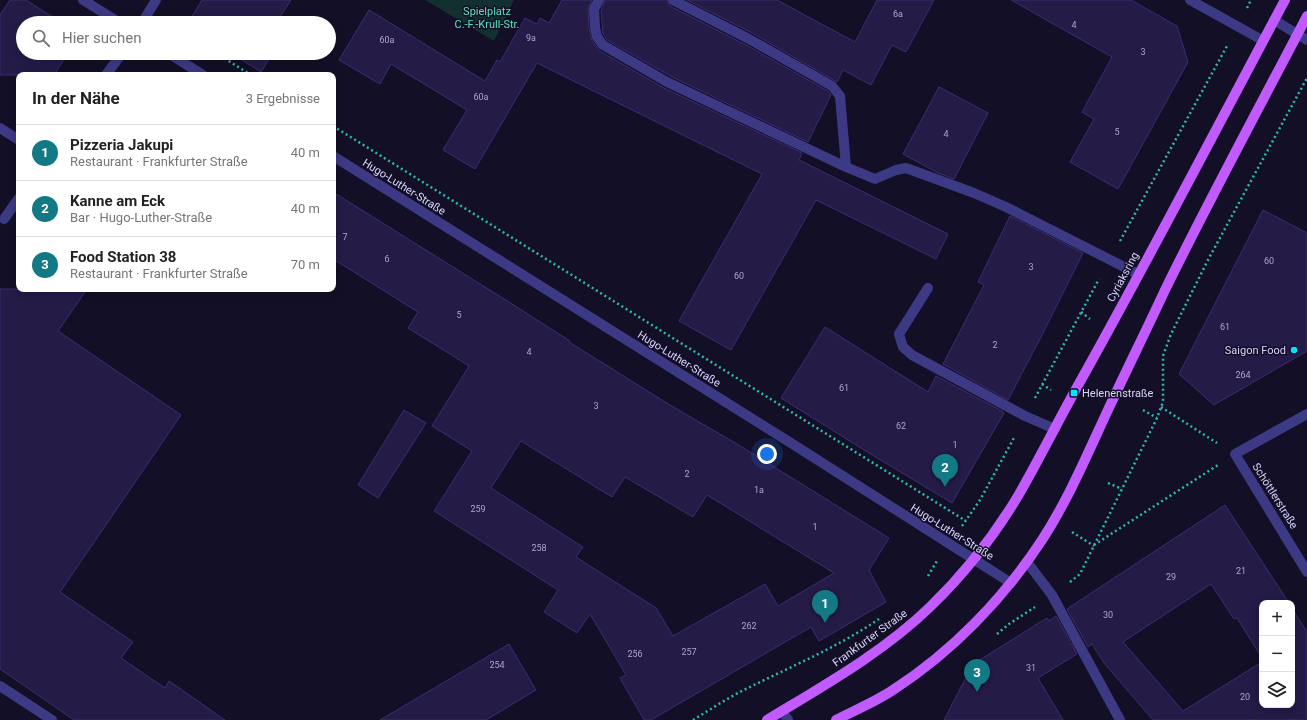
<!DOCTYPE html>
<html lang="de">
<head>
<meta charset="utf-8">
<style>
  :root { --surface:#fff; --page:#f6f6f6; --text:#222; --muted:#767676; --line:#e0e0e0; --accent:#137a85 }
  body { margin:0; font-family:Roboto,sans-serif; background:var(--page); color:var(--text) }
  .controls { position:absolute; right:12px; bottom:12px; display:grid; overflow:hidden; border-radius:8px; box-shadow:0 2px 10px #0003 }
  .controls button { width:36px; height:36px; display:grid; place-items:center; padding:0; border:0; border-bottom:1px solid var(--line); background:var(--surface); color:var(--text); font:20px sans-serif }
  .you { position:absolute; left:767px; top:454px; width:14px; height:14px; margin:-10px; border:3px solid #fff; border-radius:50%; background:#1a73e8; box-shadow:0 0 0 6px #1a73e833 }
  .badge { display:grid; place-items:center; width:26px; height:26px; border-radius:50%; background:var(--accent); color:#fff; font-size:13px; font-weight:700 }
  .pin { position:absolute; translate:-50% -33px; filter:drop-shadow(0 1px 2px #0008) }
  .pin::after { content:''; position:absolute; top:21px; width:14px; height:12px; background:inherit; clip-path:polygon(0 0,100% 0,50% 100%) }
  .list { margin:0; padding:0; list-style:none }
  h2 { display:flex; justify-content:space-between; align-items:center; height:52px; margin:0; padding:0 16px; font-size:17px }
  h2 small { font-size:13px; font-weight:400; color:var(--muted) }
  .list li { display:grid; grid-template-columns:26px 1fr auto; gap:12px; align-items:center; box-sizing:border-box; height:56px; padding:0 16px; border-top:1px solid var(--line) }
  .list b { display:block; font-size:15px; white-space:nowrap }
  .list p { margin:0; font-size:13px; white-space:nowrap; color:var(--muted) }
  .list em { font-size:13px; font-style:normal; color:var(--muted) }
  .icon { flex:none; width:22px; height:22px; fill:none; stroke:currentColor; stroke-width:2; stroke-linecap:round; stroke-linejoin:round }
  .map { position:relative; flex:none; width:1307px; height:720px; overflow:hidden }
  .search { position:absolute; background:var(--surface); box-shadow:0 2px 10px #0003; left:16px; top:16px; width:320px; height:44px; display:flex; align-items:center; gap:10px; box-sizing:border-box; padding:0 14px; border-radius:22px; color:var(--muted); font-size:15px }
  .panel { position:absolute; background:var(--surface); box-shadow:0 2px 10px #0003; left:16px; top:72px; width:320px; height:220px; border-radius:8px }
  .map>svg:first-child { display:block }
</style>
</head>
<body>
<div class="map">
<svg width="1307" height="720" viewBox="0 0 1307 720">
  <rect width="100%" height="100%" fill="#130f26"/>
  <path fill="#12302f" d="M 425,0 L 514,0 L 494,41 Z"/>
  <path fill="#241b47" stroke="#3b2d73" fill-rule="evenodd" d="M 10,0 L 26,0 L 62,23 L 23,23 L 23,53 L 68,53 L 54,75 L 0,75 L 0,15 Z
    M 202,0 L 291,0 L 276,23 L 192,23 L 191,18 Z
    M 562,0 L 592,0 L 588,9 L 589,28 L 592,41 L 600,51 L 664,88 L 802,153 L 799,160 L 948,234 L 936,259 L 816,200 L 731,350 L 679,321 L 762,174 L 537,63 L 475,169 L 443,150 L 467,110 L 391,64 L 380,84 L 339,60 L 369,10 L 485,81 L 497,60 L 500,62 L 525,18 L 537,24 L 540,18 L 549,23 Z
    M 605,0 L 667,0 L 670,6 L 746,45 L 828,91 L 831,95 L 808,142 L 670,76 L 607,40 L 603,34 L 601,11 Z
    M 687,0 L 777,0 L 855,42 L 877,0 L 934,0 L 906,52 L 892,45 L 871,85 L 843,70 L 837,82 L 752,33 Z
    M 1011,0 L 1131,0 L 1177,26 L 1188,62 L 1118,189 L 1070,162 L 1094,119 L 1082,112 L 1112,57 Z
    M 231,53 L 273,53 L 261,72 Z
    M 939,87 L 988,113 L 954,179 L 938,173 L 903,154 Z
    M 333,192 L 509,302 L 570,341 L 569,342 L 670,405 L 737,444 L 889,538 L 869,570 L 886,602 L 819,641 L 811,627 L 651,720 L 644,720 L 620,678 L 626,675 L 590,614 L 577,633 L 544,612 L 558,590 L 434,511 L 472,451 L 432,426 L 469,366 L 408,328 L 418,312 L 333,259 ZM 521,441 L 612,497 L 625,477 L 693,517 L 707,495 L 834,573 L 778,606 L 765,584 L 673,636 L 656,608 L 576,557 L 583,547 L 491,488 Z
    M 1263,210 L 1307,233 L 1307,351 L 1214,405 L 1179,374 Z
    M 1010,216 L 1083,253 L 1041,337 L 1008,400 L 943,364 L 984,285 L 978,282 Z
    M 0,289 L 87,289 L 58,331 L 181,415 L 60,592 L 133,642 L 121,658 L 165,688 L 169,681 L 225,720 L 74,720 L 0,669 Z
    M 825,327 L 928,392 L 936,376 L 1002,411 L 1004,413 L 952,503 L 864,450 L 781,398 Z
    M 404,410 L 426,423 L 378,498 L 358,485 Z
    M 1225,505 L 1289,603 L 1262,603 L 1262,658 L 1237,618 L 1234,619 L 1211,584 L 1123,642 L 1183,711 L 1262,662 L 1262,705 L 1292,705 L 1292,608 L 1307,632 L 1307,720 L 1153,720 L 1104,663 L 1092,644 L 1088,647 L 1067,609 Z
    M 1056,616 L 1077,654 L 1038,678 L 1063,720 L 944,720 L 973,664 L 1047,618 L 1049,621 Z
    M 509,644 L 536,690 L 486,720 L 380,720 Z"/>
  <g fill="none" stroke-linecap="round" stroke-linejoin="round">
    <path stroke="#2fb8b0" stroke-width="2.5" stroke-dasharray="2 3" stroke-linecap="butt" d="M 1247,8 L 1251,0
      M 216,53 L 251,75
      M 333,126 L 966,521
      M 1120,241 L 1227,46
      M 1081,312 L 1090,319
      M 1042,384 L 1051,390
      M 1035,398 L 1099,279
      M 1161,407 L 1217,443
      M 1143,410 L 1157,418
      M 1108,483 L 1122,489
      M 962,526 L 980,500 L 1015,436
      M 1072,532 L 1094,546
      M 1094,545 L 1218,465
      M 928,576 L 937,561
      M 1070,582 L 1080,574 L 1157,418 L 1163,402 L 1163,356 L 1171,334 L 1209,258 L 1307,78
      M 997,634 L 1009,624 L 1035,607
      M 693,720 C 708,711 723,701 738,693 C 785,669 835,649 879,619"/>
    <path stroke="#3d3a85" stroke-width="10" d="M 83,0 L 120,23
      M 599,0 L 594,9 L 595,27 L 597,37 L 603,45 L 667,82 L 846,167 L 875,179 L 896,170 L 906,168 L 974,193 L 1006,207 L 1138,274
      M 673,0 L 749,39 L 832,86 L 840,96 L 846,167
      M 1190,0 L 1262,40
      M 1274,20 L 1307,40
      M 142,23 L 156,0
      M 168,53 L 203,75
      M 106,75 L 122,53
      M 0,128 L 19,140
      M 333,156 L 791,443 L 1011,583
      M 4,219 L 19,198
      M 928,288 L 899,334 L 903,347 L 912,355 L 1025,416 L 1055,429
      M 1307,414 L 1235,454 L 1307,572
      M 1027,562 L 1052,595 L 1120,720
      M 0,686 L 52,720
      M 782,711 L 788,720"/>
    <path stroke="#c25bff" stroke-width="10" d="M 767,720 C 823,686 884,652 931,606 C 964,574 994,536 1018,496 C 1040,458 1059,419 1081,380 C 1151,255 1217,127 1285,0
      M 836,720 C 855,710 875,702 893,690 C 952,652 1004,598 1042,540 C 1068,500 1087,455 1107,412 C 1126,371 1146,331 1165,290 C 1210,198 1259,108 1307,16"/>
  </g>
  <g fill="#00e5ff" stroke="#130f26" stroke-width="1.5">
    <circle cx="1294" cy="350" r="4"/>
    <rect x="1070" y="389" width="8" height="8" rx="2"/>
  </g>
  <g text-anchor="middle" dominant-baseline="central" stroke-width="3" stroke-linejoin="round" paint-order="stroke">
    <g font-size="9" fill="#aca6d1">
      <text x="898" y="14">6a</text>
      <text x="1074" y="25">4</text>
      <text x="531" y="38">9a</text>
      <text x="387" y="40">60a</text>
      <text x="1143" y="52">3</text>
      <text x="481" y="97">60a</text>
      <text x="1117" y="132">5</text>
      <text x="946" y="134">4</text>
      <text x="345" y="237">7</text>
      <text x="387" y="259">6</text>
      <text x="1269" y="261">60</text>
      <text x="1031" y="267">3</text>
      <text x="739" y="276">60</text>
      <text x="459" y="315">5</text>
      <text x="1225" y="327">61</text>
      <text x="995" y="345">2</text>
      <text x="529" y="352">4</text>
      <text x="1243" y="375">264</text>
      <text x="844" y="388">61</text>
      <text x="596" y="406">3</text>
      <text x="901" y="426">62</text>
      <text x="955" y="445">1</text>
      <text x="687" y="474">2</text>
      <text x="759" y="490">1a</text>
      <text x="478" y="509">259</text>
      <text x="815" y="527">1</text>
      <text x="539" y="548">258</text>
      <text x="1241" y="571">21</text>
      <text x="1171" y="577">29</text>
      <text x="1108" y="615">30</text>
      <text x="749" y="626">262</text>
      <text x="689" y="652">257</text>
      <text x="635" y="654">256</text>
      <text x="497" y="665">254</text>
      <text x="1031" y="668">31</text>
      <text x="1245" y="697">20</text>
    </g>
    <g font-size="11" fill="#5fe0c0" stroke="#130f26">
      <text x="487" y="11">Spielplatz<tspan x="487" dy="13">C.-F.-Krull-Str.</tspan></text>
    </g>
    <g font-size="11" fill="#d9d4ff" stroke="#130f26">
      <text transform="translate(404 187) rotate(32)">Hugo-Luther-Straße</text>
      <text transform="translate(1123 277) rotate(-62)">Cyriaksring</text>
      <text transform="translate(679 359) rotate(32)">Hugo-Luther-Straße</text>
      <text transform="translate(1275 496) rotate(58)">Schöttlerstraße</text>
      <text transform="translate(952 532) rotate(32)">Hugo-Luther-Straße</text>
      <text transform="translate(870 638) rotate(-36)">Frankfurter Straße</text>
    </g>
    <g font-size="11" fill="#d9d4ff" stroke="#130f26" text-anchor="end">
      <text x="1286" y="350">Saigon Food</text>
      <text x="1082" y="393" text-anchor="start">Helenenstraße</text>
    </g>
  </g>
</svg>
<div class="controls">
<button>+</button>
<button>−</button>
<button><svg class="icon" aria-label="layers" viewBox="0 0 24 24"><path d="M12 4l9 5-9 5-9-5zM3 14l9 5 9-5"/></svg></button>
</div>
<div class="you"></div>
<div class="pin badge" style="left:825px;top:623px">1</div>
<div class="pin badge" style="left:945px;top:487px">2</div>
<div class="pin badge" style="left:977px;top:692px">3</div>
<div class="search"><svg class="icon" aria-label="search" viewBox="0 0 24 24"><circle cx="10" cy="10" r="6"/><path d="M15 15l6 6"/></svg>Hier suchen</div>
<section class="panel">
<h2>In der Nähe<small>3 Ergebnisse</small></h2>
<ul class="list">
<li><span class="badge">1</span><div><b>Pizzeria Jakupi</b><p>Restaurant · Frankfurter Straße</p></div><em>40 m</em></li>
<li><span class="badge">2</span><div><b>Kanne am Eck</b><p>Bar · Hugo-Luther-Straße</p></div><em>40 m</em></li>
<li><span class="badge">3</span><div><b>Food Station 38</b><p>Restaurant · Frankfurter Straße</p></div><em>70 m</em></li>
</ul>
</section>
</div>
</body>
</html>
